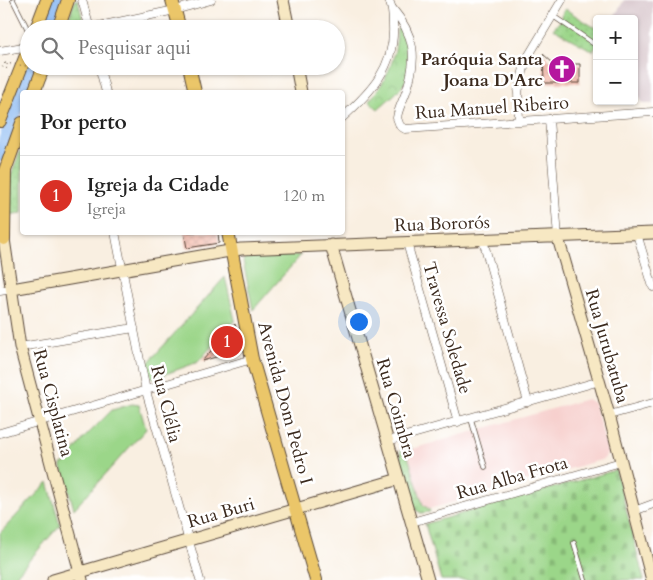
<!DOCTYPE html>
<html lang="pt">
<head>
<meta charset="utf-8">
<style>
  :root { --surface:#fff; --page:#f6f6f6; --text:#222; --muted:#767676; --line:#e0e0e0; --accent:#d93025 }
  body { margin:0; font-family:Cardo,serif; background:var(--page); color:var(--text) }
  .controls { position:absolute; right:15px; top:15px; display:grid; overflow:hidden; border-radius:5px; box-shadow:0 1px 4px #0004 }
  .controls button { width:45px; height:45px; display:grid; place-items:center; padding:0; border:0; border-bottom:1px solid var(--line); background:var(--surface); color:var(--text); font:25px sans-serif }
  .you { position:absolute; left:358px; top:321px; width:18px; height:18px; margin:-12px; border:4px solid #fff; border-radius:50%; background:#1a73e8; box-shadow:0 0 0 8px #1a73e833 }
  .badge { display:grid; place-items:center; width:32px; height:32px; border-radius:50%; background:var(--accent); color:#fff; font-size:16px; font-weight:700 }
  .pin { position:absolute; translate:-50% -50%; border:2px solid #fff; box-shadow:0 1px 5px #0006 }
  .list { margin:0; padding:0; list-style:none }
  h2 { display:flex; justify-content:space-between; align-items:center; height:65px; margin:0; padding:0 20px; font-size:21px }
  h2 small { font-size:16px; font-weight:400; color:var(--muted) }
  .list li { display:grid; grid-template-columns:32px 1fr auto; gap:15px; align-items:center; box-sizing:border-box; height:80px; padding:0 20px; border-top:1px solid var(--line) }
  .list b { display:block; font-size:19px; white-space:nowrap }
  .list p { margin:0; font-size:16px; white-space:nowrap; color:var(--muted) }
  .list em { font-size:16px; font-style:normal; color:var(--muted) }
  .icon { flex:none; width:28px; height:28px; fill:none; stroke:currentColor; stroke-width:2; stroke-linecap:round; stroke-linejoin:round }
  .map { position:relative; flex:none; width:653px; height:580px; overflow:hidden }
  .search { position:absolute; background:var(--surface); box-shadow:0 1px 4px #0004; left:20px; top:20px; width:325px; height:55px; display:flex; align-items:center; gap:12px; box-sizing:border-box; padding:0 18px; border-radius:28px; color:var(--muted); font-size:19px }
  .panel { position:absolute; background:var(--surface); box-shadow:0 1px 4px #0004; left:20px; top:90px; width:325px; height:145px; border-radius:5px }
  .map>svg:first-child { display:block }
</style>
</head>
<body>
<div class="map">
<svg width="653" height="580" viewBox="0 0 653 580">
  <defs>
    <pattern id="grass-dots" width="8" height="8" patternUnits="userSpaceOnUse" patternTransform="scale(1.25)"><rect width="8" height="8" fill="#9bd689"/><path d="M2 2h.1M6 6h.1" fill="none" stroke="#86b876" stroke-width="1.8" stroke-linecap="round"/></pattern>
    <pattern id="cemetery-stones" width="16" height="16" patternUnits="userSpaceOnUse" patternTransform="scale(1.25)"><rect width="16" height="16" fill="#9bd689"/><path d="M2 7V4a2 2 0 0 1 4 0v3zM10 15v-3a2 2 0 0 1 4 0v3z" fill="#86b876"/></pattern>
    <pattern id="park-crowns" width="20" height="18" patternUnits="userSpaceOnUse" patternTransform="scale(1.25)"><rect width="20" height="18" fill="#9bd689"/><path d="M2 6a3 3 0 1 1 6 0M12 15a3 3 0 1 1 6 0" fill="none" stroke="#86b876"/></pattern>
    <pattern id="building-cross-hatch" width="8" height="8" patternUnits="userSpaceOnUse" patternTransform="scale(1.25)"><rect width="8" height="8" fill="#f2a08b"/><path d="M0 0l8 8M0 8l8-8" fill="none" stroke="#c58371"/></pattern>
  </defs>
  <rect width="100%" height="100%" fill="#fff"/>
  <filter id="ink" filterUnits="userSpaceOnUse"><feTurbulence type="fractalNoise" baseFrequency=".02" numOctaves="2"/><feDisplacementMap in="SourceGraphic" scale="10" xChannelSelector="R" yChannelSelector="G"/><feConvolveMatrix kernelMatrix="1 2 1 2 8 2 1 2 1" color-interpolation-filters="sRGB"/></filter>
  <filter id="wash" filterUnits="userSpaceOnUse"><feTurbulence type="fractalNoise" baseFrequency=".0096" numOctaves="4" result="noise"/><feDisplacementMap in="SourceGraphic" scale="20" xChannelSelector="R" yChannelSelector="G"/><feGaussianBlur stdDeviation="1.12" result="paint"/><feColorMatrix in="noise" values="0 0 0 0 0 0 0 0 0 0 0 0 0 0 0 0 0 1.4 0 .05"/><feComposite in="paint" operator="in"/></filter>
  <g filter="url(#wash)">
    <rect width="100%" height="100%" fill="#f9efe1"/>
    <path fill="#f7d0ce" d="M 587,399 L 594,403 L 608,452 L 604,459 L 429,509 L 423,505 L 408,456 L 412,449 Z"/>
    <path fill="#d2bec4" d="M 624,0 L 653,0 L 653,104 L 643,104 L 634,86 L 634,19 L 613,19 Z"/>
    <path fill="url(#grass-dots)" stroke="#6b8054" d="M 75,0 L 78,0 L 85,29 L 65,29 Z
      M 565,9 L 597,29 L 597,45 L 593,51 L 553,29 L 561,20 L 560,18 Z
      M 22,146 L 22,213 L 8,215 L 10,178 Z
      M 410,446 L 412,449 L 408,456 L 423,505 L 429,509 L 430,512 L 421,513 L 416,510 L 400,456 L 401,449 Z"/>
    <path fill="url(#cemetery-stones)" stroke="#6b8054" d="M 616,470 L 644,580 L 441,580 L 425,524 Z"/>
    <path fill="url(#park-crowns)" stroke="#6b8054" d="M 401,27 C 411,34 410,69 406,80 C 401,91 386,101 378,109 L 369,101 C 388,79 396,59 397,30 Z"/>
    <path fill="#9bd689" stroke="#6b8054" d="M 301,255 L 253,310 L 243,261 L 245,257 Z
      M 225,277 L 235,320 L 198,362 L 155,378 L 151,377 L 147,364 Z
      M 132,404 L 139,405 L 146,429 L 74,509 L 61,464 L 65,463 L 85,437 L 112,410 Z
      M 48,482 L 60,525 L 12,580 L 0,580 L 0,533 Z"/>
    <g fill="none" stroke-linecap="round" stroke-linejoin="round">
      <path stroke="#87b7f2" stroke-width="14" d="M 45,29 L 56,0
        M 0,155 L 31,66"/>
    </g>
    <g id="blocks">
      <path fill="url(#building-cross-hatch)" d="M 543,54 L 554,64 L 580,64 L 580,83 L 544,83 Z
        M 184,232 L 218,232 L 219,243 L 187,248 Z
        M 235,324 L 237,333 L 233,334 L 237,351 L 202,361 Z"/>
    </g>
  </g>
  <g filter="url(#ink)">
    <use href="#blocks" fill-opacity="0" stroke="#58483b" stroke-width="1"/>
    <g fill="none" stroke-linecap="round" stroke-linejoin="round">
      <defs>
        <path id="lane" d="M 13,0 L 29,32
          M 553,16 L 597,46
          M 471,419 L 485,467
          M 574,543 L 585,580"/>
        <path id="street" d="M 82,0 L 90,29
          M 392,8 C 415,35 418,58 406,92 C 403,101 398,109 397,118 L 400,126 L 405,129 L 653,112
          M 85,29 L 175,10 L 211,0
          M 0,51 L 29,46
          M 99,66 L 106,92
          M 342,118 C 371,92 395,67 393,26 C 393,17 393,9 389,0
          M 549,119 L 558,238
          M 519,121 L 518,92 L 526,60 L 562,0
          M 115,232 L 146,391 L 200,580
          M 637,234 L 653,287
          M 483,240 L 528,402
          M 407,243 L 458,422
          M 0,291 L 12,289
          M 20,347 L 134,328
          M 609,415 L 653,403
          M 0,433 L 252,359
          M 388,441 L 600,381
          M 634,511 L 653,504
          M 412,522 L 621,462"/>
        <path id="secondary" d="M 283,0 L 289,29
          M 296,66 L 301,92
          M 0,233 L 4,239 L 20,347 L 82,580
          M 558,238 L 609,415 L 652,580
          M 331,245 L 428,580
          M 12,289 L 241,249 L 653,233
          M 53,580 L 399,479"/>
        <path id="primary" d="M 172,0 L 180,29
          M 36,29 L 47,0
          M 58,29 L 68,0
          M 189,66 L 195,92
          M 34,92 L 44,66
          M 0,121 L 29,48
          M 2,179 L 22,123
          M 228,232 L 252,359 L 316,580
          M 4,239 L 5,170"/>
      </defs>
      <use href="#lane" stroke="#58483b" stroke-width="5.5"/>
      <use href="#street" stroke="#58483b" stroke-width="9"/>
      <use href="#secondary" stroke="#58483b" stroke-width="13"/>
      <use href="#primary" stroke="#58483b" stroke-width="14"/>
      <path stroke="#58483b" stroke-width="1" stroke-dasharray="1 4" stroke-linecap="butt" d="M 5,63 L 2,66 L 4,69 L 8,68 L 7,64 L 11,65
        M 55,70 L 58,66"/>
      <use href="#lane" stroke="#fff" stroke-width="4"/>
      <use href="#street" stroke="#fff" stroke-width="8"/>
      <use href="#secondary" stroke="#f7e8c3" stroke-width="11"/>
      <use href="#primary" stroke="#ebc669" stroke-width="12"/>
      <path stroke="#58483b" stroke-width="1" stroke-dasharray="1 4" stroke-linecap="butt" d="M 5,63 L 55,70"/>
    </g>
  </g>
  <defs>
    <symbol id="church-disc" viewBox="-11 -11 22 22"><circle r="9.5" fill="#b5179e" stroke="#fff"/><path d="M-1.2-6h2.4v3.5h3.3v2.4h-3.3V6h-2.4V-.1h-3.3v-2.4h3.3Z" fill="#fff"/></symbol>
  </defs>
  <g fill-rule="evenodd">
    <use href="#church-disc" x="546" y="53" width="32" height="32"/>
  </g>
  <g text-anchor="middle" dominant-baseline="central" stroke-width="5" stroke-linejoin="round" paint-order="stroke">
    <g font-size="18" font-weight="bold" fill="#3b2a1e" stroke="#fff" text-anchor="end">
      <text x="543" y="59">Paróquia Santa<tspan x="543" dy="21">Joana D'Arc</tspan></text>
    </g>
    <g font-size="18" fill="#3b2a1e" stroke="#fff">
      <text transform="translate(492 108) rotate(-4)">Rua Manuel Ribeiro</text>
      <text transform="translate(442 224) rotate(-2)">Rua Bororós</text>
      <text transform="translate(447 328) rotate(74)">Travessa Soledade</text>
      <text transform="translate(607 346) rotate(74)">Rua Jurubatuba</text>
      <text transform="translate(53 403) rotate(75)">Rua Cisplatina</text>
      <text transform="translate(285 403) rotate(75)">Avenida Dom Pedro I</text>
      <text transform="translate(166 404) rotate(76)">Rua Clélia</text>
      <text transform="translate(396 408) rotate(74)">Rua Coimbra</text>
      <text transform="translate(512 478) rotate(-16)">Rua Alba Frota</text>
      <text transform="translate(221 513) rotate(-16)">Rua Buri</text>
    </g>
  </g>
</svg>
<div class="controls">
<button>+</button>
<button>−</button>
</div>
<div class="you"></div>
<div class="pin badge" style="left:227px;top:342px">1</div>
<div class="search"><svg class="icon" aria-label="search" viewBox="0 0 24 24"><circle cx="10" cy="10" r="6"/><path d="M15 15l6 6"/></svg>Pesquisar aqui</div>
<section class="panel">
<h2>Por perto<small></small></h2>
<ul class="list">
<li><span class="badge">1</span><div><b>Igreja da Cidade</b><p>Igreja</p></div><em>120 m</em></li>
</ul>
</section>
</div>
</body>
</html>
